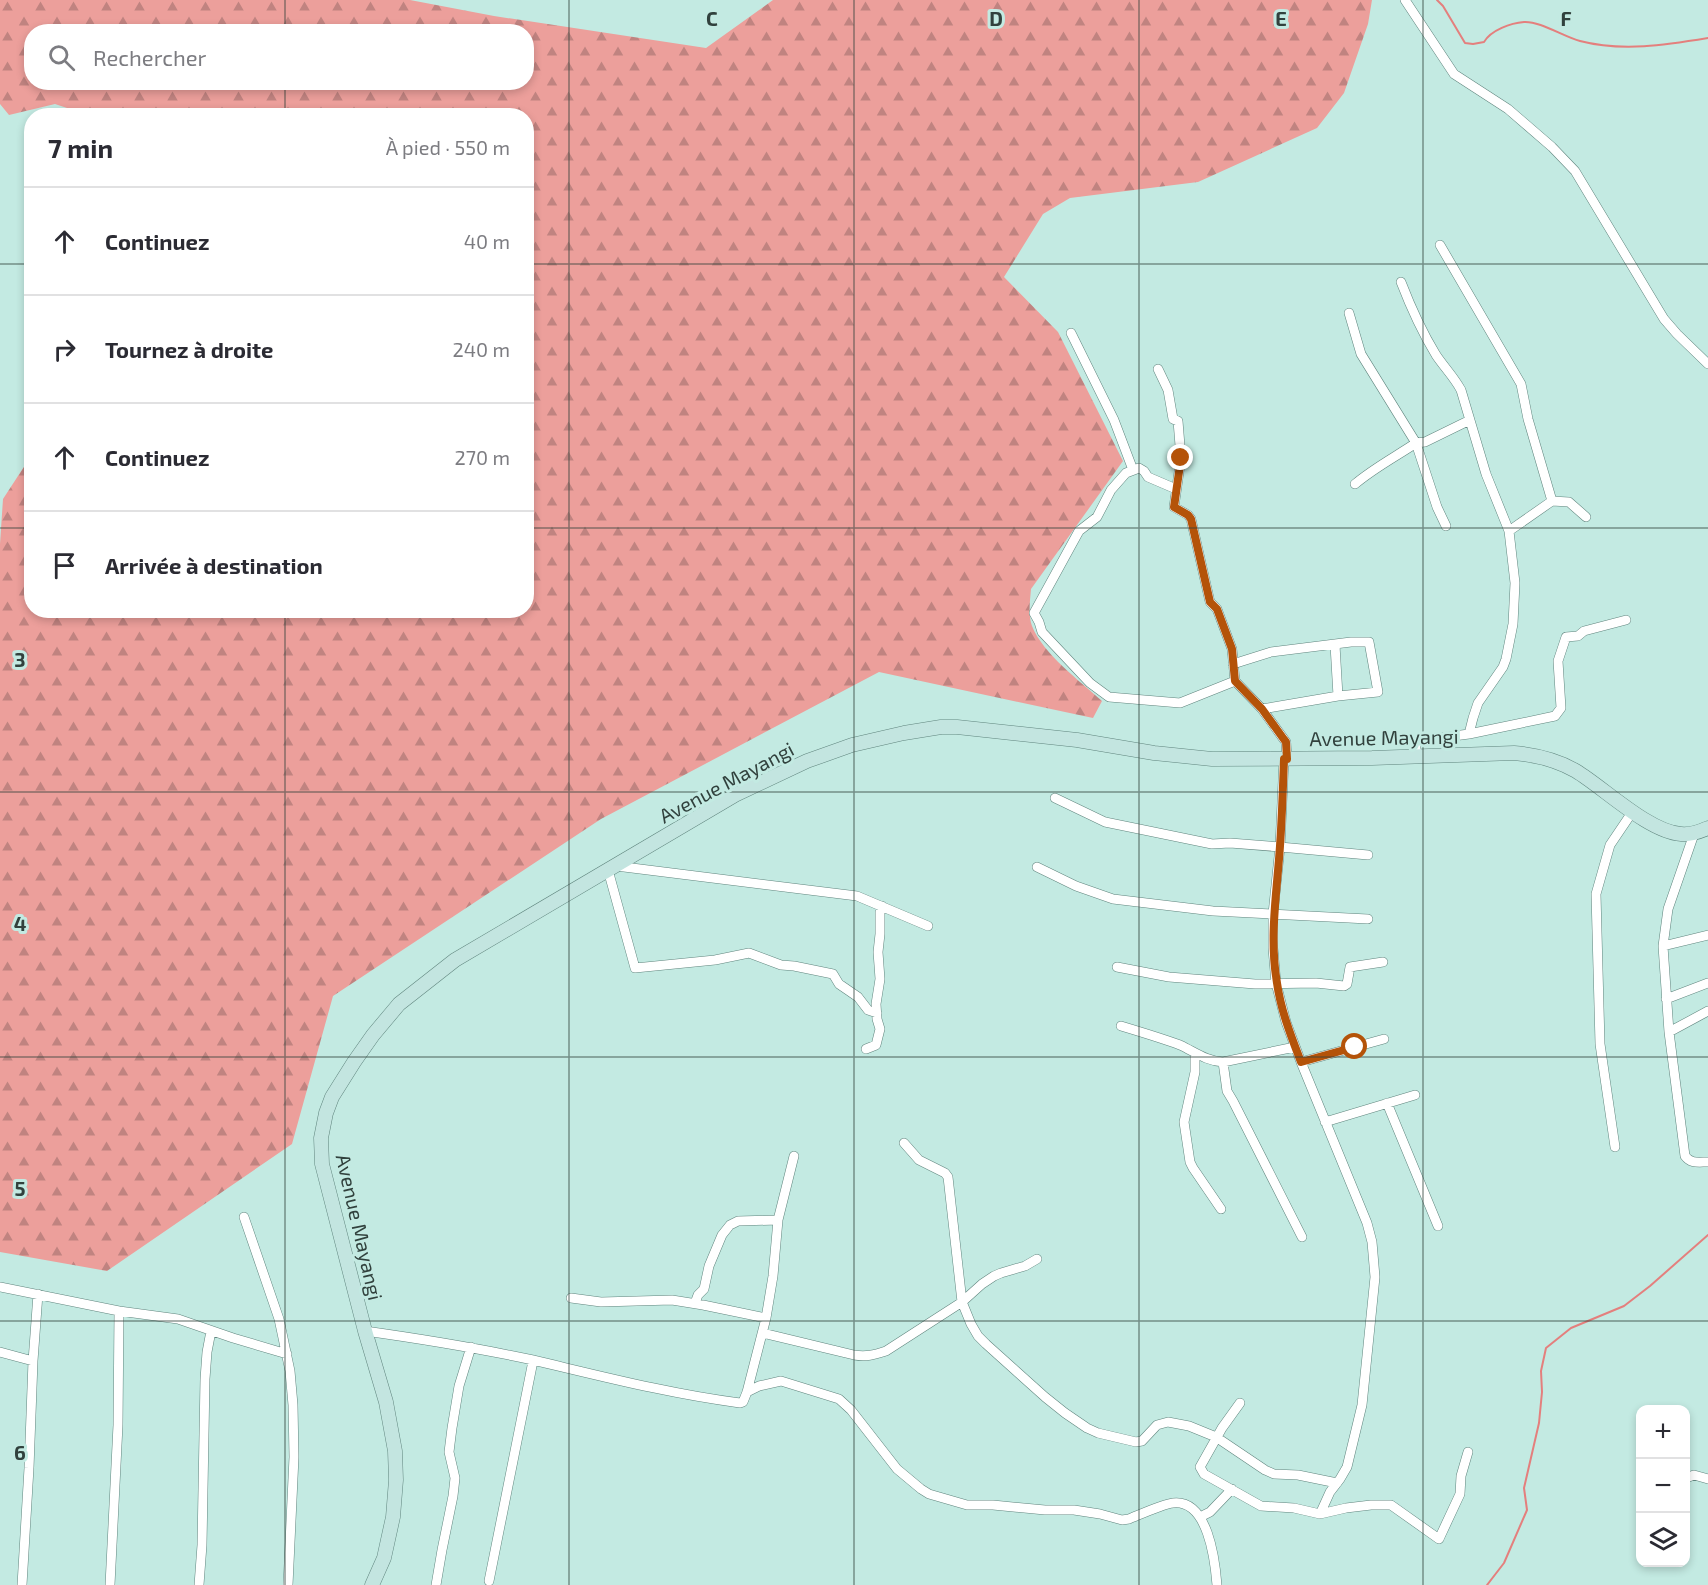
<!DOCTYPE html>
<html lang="fr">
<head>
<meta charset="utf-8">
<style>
  :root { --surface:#fff; --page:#f2f2f3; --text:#2b2b33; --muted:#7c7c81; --line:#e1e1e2 }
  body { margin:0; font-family:"Exo 2",sans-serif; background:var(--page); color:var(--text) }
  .controls { position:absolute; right:18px; bottom:18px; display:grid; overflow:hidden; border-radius:12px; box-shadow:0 3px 9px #0003 }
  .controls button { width:54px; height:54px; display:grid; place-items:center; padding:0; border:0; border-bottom:2px solid var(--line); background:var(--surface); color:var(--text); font:30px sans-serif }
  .stop { position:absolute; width:18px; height:18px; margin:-14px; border:4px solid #b45309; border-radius:50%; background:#fff }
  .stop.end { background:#b45309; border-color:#fff; box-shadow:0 2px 6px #0008 }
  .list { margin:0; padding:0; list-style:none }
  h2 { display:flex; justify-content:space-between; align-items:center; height:78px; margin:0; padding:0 24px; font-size:26px }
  h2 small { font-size:20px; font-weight:400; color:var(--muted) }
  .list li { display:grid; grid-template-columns:39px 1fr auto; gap:18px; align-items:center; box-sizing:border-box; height:108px; padding:0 24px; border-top:2px solid var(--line) }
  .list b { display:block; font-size:22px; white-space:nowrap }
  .list em { font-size:20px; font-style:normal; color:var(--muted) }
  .icon { flex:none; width:33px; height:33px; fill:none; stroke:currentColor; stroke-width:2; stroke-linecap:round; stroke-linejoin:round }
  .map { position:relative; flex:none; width:1708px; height:1585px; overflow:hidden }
  .search { position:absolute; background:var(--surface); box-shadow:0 3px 9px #0003; left:24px; top:24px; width:510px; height:66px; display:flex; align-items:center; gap:15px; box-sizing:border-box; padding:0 21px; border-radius:24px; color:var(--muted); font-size:22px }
  .panel { position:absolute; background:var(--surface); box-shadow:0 3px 9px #0003; left:24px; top:108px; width:510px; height:510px; border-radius:24px }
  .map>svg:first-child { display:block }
</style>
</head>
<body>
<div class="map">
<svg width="1708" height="1585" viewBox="0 0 1708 1585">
  <defs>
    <pattern id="forest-firs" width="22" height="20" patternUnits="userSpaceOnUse" patternTransform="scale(1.5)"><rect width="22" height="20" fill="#ec9f9b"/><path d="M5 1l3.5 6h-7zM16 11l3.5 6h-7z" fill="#c08380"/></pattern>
  </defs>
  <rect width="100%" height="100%" fill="#c3eae2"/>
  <path fill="url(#forest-firs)" fill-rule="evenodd" d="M 0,0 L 410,0 L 494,16 L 706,48 L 773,0 L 1372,0 L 1368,24 L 1344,93 L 1317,128 L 1198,182 L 1070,198 L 1043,214 L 1004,277 L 1058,332 L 1123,461 L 1031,589 C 1030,601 1028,615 1032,626 C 1043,654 1080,681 1102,701 L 1093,718 L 879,672 L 601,819 L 333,996 L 292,1144 L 107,1271 L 0,1252 L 0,544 L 3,499 L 31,456 L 32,610 L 526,610 L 526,116 L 91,116 L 55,104 L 9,115 L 0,104 ZM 32,32 L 526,32 L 526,82 L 32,82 Z"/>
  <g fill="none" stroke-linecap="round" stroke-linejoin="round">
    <path stroke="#e47f7d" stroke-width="2" d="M 1437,0 L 1443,6 L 1465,43 L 1473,44 L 1484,42 C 1491,30 1511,23 1524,22 C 1540,21 1564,37 1580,41 C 1622,52 1666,45 1708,38
      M 1487,1585 L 1504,1563 L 1527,1510 L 1524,1488 L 1539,1423 L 1542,1392 L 1541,1371 L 1546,1348 L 1571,1328 L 1624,1306 L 1650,1286 L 1708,1235"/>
    <defs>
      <path id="street" d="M 1405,0 L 1454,74 L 1508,109 L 1552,147 L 1575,171 L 1664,319 L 1677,334 L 1708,364
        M 1440,245 L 1521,384 L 1528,419 L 1552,501
        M 1401,282 C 1411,308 1422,332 1436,355 C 1444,367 1454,377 1461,390 L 1486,474 L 1509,531 L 1515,583 L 1513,624 L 1506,659 L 1503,667 L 1478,703 L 1473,718 L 1469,734
        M 1349,313 L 1361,354 L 1416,443 L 1425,442 L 1470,420
        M 1071,333 L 1114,420 L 1133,470
        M 1158,369 L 1168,390 L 1173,419 L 1178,421 L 1181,458 L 1174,507 L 1188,515 L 1191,519 L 1210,602 L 1217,609 L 1232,649 L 1235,681 L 1262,709 L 1283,738 L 1286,742 L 1287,759
        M 1355,484 C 1374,468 1395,457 1416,443 L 1437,507 L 1446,526
        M 1176,489 L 1148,477 L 1144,471 L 1139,468 L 1126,473 L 1111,490 L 1097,517 L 1079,531 L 1034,613 L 1039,622 L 1042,632 L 1090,683 L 1109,697 L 1180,703 L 1235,681
        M 1509,531 L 1552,501 L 1569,502 L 1586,517
        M 1335,645 L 1338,696
        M 1233,664 L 1271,652 L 1351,642 L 1369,642 L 1378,692 L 1338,696 L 1262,709
        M 1417,756 L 1415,741 L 1469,734 L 1555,716 L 1561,708 L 1558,661 L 1566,637 L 1578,636 L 1584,631 L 1626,620
        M 1284,759 L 1280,847 L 1273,914 L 1273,948 L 1276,983 L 1286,1022 L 1301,1062 L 1367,1223 L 1372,1242 L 1375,1277 L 1362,1405 L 1347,1467 L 1340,1479 L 1330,1492 L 1320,1514
        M 1055,798 L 1105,822 L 1212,844 L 1230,843 L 1280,847 L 1368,855
        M 1694,834 L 1668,909 L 1663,946 L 1669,1032 L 1685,1156 C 1691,1164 1698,1162 1708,1162
        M 616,866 L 857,896 L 928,926
        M 1037,867 L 1076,886 L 1113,899 L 1213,911 L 1368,919
        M 608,870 L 635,968 L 715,960 L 749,953 L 781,965 L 794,966 L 833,974 L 839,984 L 858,997 L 868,1010 L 877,1013
        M 1663,946 L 1708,935
        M 1117,967 L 1169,977 L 1255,984 L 1316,983 L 1344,986 L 1347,984 L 1350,967 L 1383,962
        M 1666,999 L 1708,983
        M 1121,1026 C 1141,1032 1161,1038 1180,1045 C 1195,1052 1206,1061 1223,1062 L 1295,1047
        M 1669,1032 L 1708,1011
        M 866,1049 L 876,1045 L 880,1029 L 877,1019 L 876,1004 L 880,979 L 878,952 L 880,934 L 880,912 L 882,906
        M 1195,1053 L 1195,1072 L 1184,1122 L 1190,1162 L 1193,1168 L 1221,1209
        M 1223,1062 L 1227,1091 L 1233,1101 L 1302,1237
        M 1301,1062 L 1384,1039
        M 1387,1103 L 1438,1226
        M 1325,1122 L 1415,1095
        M 904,1143 L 919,1160 L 945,1173 L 948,1177 L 962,1302 L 971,1324 L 978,1336 L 986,1344 L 1045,1397 L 1065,1413 L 1087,1428 L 1098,1433 L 1136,1442 L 1142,1441 L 1157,1425 L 1168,1422 L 1189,1426 L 1216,1437 L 1265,1470 L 1274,1474 L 1298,1475 L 1337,1483
        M 1615,1147 L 1600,1044 L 1596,894 L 1610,845 L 1633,811
        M 244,1217 L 279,1319 L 290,1371 L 293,1405 L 294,1457 L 288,1585
        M 0,1287 L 119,1311 L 118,1425 L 110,1585
        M 571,1298 L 601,1302 L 672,1300 L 703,1305 L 766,1318
        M 695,1303 L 698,1295 L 704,1289 L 709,1266 L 722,1235 L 730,1225 L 738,1221 L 778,1220
        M 119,1311 L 178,1319 L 233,1338 L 287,1354
        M 365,1331 C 422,1339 477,1348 533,1360 C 601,1376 670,1394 740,1403 L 743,1402 L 747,1392 L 766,1318 L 773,1276 L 778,1220 L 794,1156
        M 763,1333 L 854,1355 C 866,1357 874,1355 886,1351 L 962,1302 L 982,1284 L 994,1276 L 1001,1273 L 1025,1266 L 1037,1259
        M 0,1352 L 33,1361
        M 747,1392 L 759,1386 L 781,1381 L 839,1399 L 851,1410 L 897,1469 L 921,1489 L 929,1494 L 967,1505 L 993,1505 L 1045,1510 L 1074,1510 L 1100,1514 L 1122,1520 L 1129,1519 C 1139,1515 1163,1504 1173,1503 C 1208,1499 1215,1560 1217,1585
        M 1240,1403 L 1222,1428 L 1200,1467 L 1204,1474 L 1261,1506 L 1294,1508 L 1320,1514 L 1346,1508 L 1371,1505 L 1391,1505 L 1439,1539 L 1460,1494 L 1461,1476 L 1468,1452
        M 1686,1478 L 1694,1475 L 1708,1479
        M 1200,1517 L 1210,1512 L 1232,1489
        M 489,1581 L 533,1361
        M 22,1585 L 29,1468 L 33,1361 L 38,1294
        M 199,1585 L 202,1545 L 205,1379 L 207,1352 L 211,1331
        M 436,1585 L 442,1550 L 453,1496 L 455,1478 L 449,1452 L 452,1428 L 459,1386 L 471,1347"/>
      <path id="secondary" d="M 372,1585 L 384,1558 L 393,1517 L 396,1480 L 395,1451 L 386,1402 L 365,1331 L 322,1164 L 321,1138 L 326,1113 L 332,1097 L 354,1062 L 373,1035 L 399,1004 L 455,960 L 735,795 L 807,761 L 852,745 L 904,733 L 941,727 L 957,727 L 1077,740 L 1154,753 L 1212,759 L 1372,758 L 1514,753 C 1536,755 1557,760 1576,771 C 1604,788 1649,832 1681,834 C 1691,835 1699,832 1708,828"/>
    </defs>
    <use href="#street" stroke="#60857e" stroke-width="10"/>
    <use href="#secondary" stroke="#60857e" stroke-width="15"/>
    <use href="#street" stroke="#fff" stroke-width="9"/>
    <use href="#secondary" stroke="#c3e5e0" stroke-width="14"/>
  </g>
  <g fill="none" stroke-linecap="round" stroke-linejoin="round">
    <path stroke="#b45309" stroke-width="8" d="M 1181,458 L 1174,507 L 1188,515 L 1191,519 L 1210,602 L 1217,609 L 1232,649 L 1235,681 L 1262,709 L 1283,738 L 1286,742 L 1287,759 L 1284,759 C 1283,788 1282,817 1280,846 C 1277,892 1269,937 1277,983 C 1281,1011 1291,1036 1301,1062 L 1355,1047"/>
  </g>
  <path fill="none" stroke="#31413d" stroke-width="1.5" stroke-opacity="0.55" d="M 285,0 L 285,32M 569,0 L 569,1585M 854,0 L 854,1585M 1139,0 L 1139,1585M 1423,0 L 1423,1585M 285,82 L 285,116M 0,264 L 32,264M 526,264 L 1708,264M 0,528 L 32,528M 526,528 L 1708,528M 285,610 L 285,1585M 0,792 L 1708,792M 0,1057 L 1708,1057M 0,1321 L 1708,1321"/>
  <g text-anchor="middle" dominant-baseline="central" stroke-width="6" stroke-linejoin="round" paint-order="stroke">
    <g font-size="20" fill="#31413d" stroke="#c3eae2">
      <text transform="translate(1384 737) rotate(-1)">Avenue Mayangi</text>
      <text transform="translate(726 782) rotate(-28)">Avenue Mayangi</text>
      <text transform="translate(360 1227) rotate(77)">Avenue Mayangi</text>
    </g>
  </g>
  <g font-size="20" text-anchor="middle" font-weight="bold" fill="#31413d" stroke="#c3eae2" stroke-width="6" stroke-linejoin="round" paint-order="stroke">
    <text x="712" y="26">C</text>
    <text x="996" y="26">D</text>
    <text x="1281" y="26">E</text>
    <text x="1566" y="26">F</text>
    <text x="20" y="667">3</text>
    <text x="20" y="931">4</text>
    <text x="20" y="1196">5</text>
    <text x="20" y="1460">6</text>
  </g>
</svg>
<div class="controls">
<button>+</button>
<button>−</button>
<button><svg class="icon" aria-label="layers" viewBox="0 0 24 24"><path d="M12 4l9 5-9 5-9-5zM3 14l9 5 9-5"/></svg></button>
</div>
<div class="stop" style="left:1355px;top:1047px"></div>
<div class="stop end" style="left:1181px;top:458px"></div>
<div class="search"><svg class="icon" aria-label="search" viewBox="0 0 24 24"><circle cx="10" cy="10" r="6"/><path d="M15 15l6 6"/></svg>Rechercher</div>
<section class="panel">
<h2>7 min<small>À pied · 550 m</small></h2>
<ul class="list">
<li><svg class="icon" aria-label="ahead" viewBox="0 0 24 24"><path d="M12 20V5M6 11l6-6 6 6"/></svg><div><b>Continuez</b></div><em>40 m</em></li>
<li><svg class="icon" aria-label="right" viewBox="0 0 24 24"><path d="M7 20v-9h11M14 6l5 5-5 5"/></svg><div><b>Tournez à droite</b></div><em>240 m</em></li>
<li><svg class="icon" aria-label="ahead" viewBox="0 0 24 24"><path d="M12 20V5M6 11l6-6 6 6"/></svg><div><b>Continuez</b></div><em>270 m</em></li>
<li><svg class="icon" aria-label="arrive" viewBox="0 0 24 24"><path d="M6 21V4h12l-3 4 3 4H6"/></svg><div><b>Arrivée à destination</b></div></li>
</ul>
</section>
</div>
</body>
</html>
